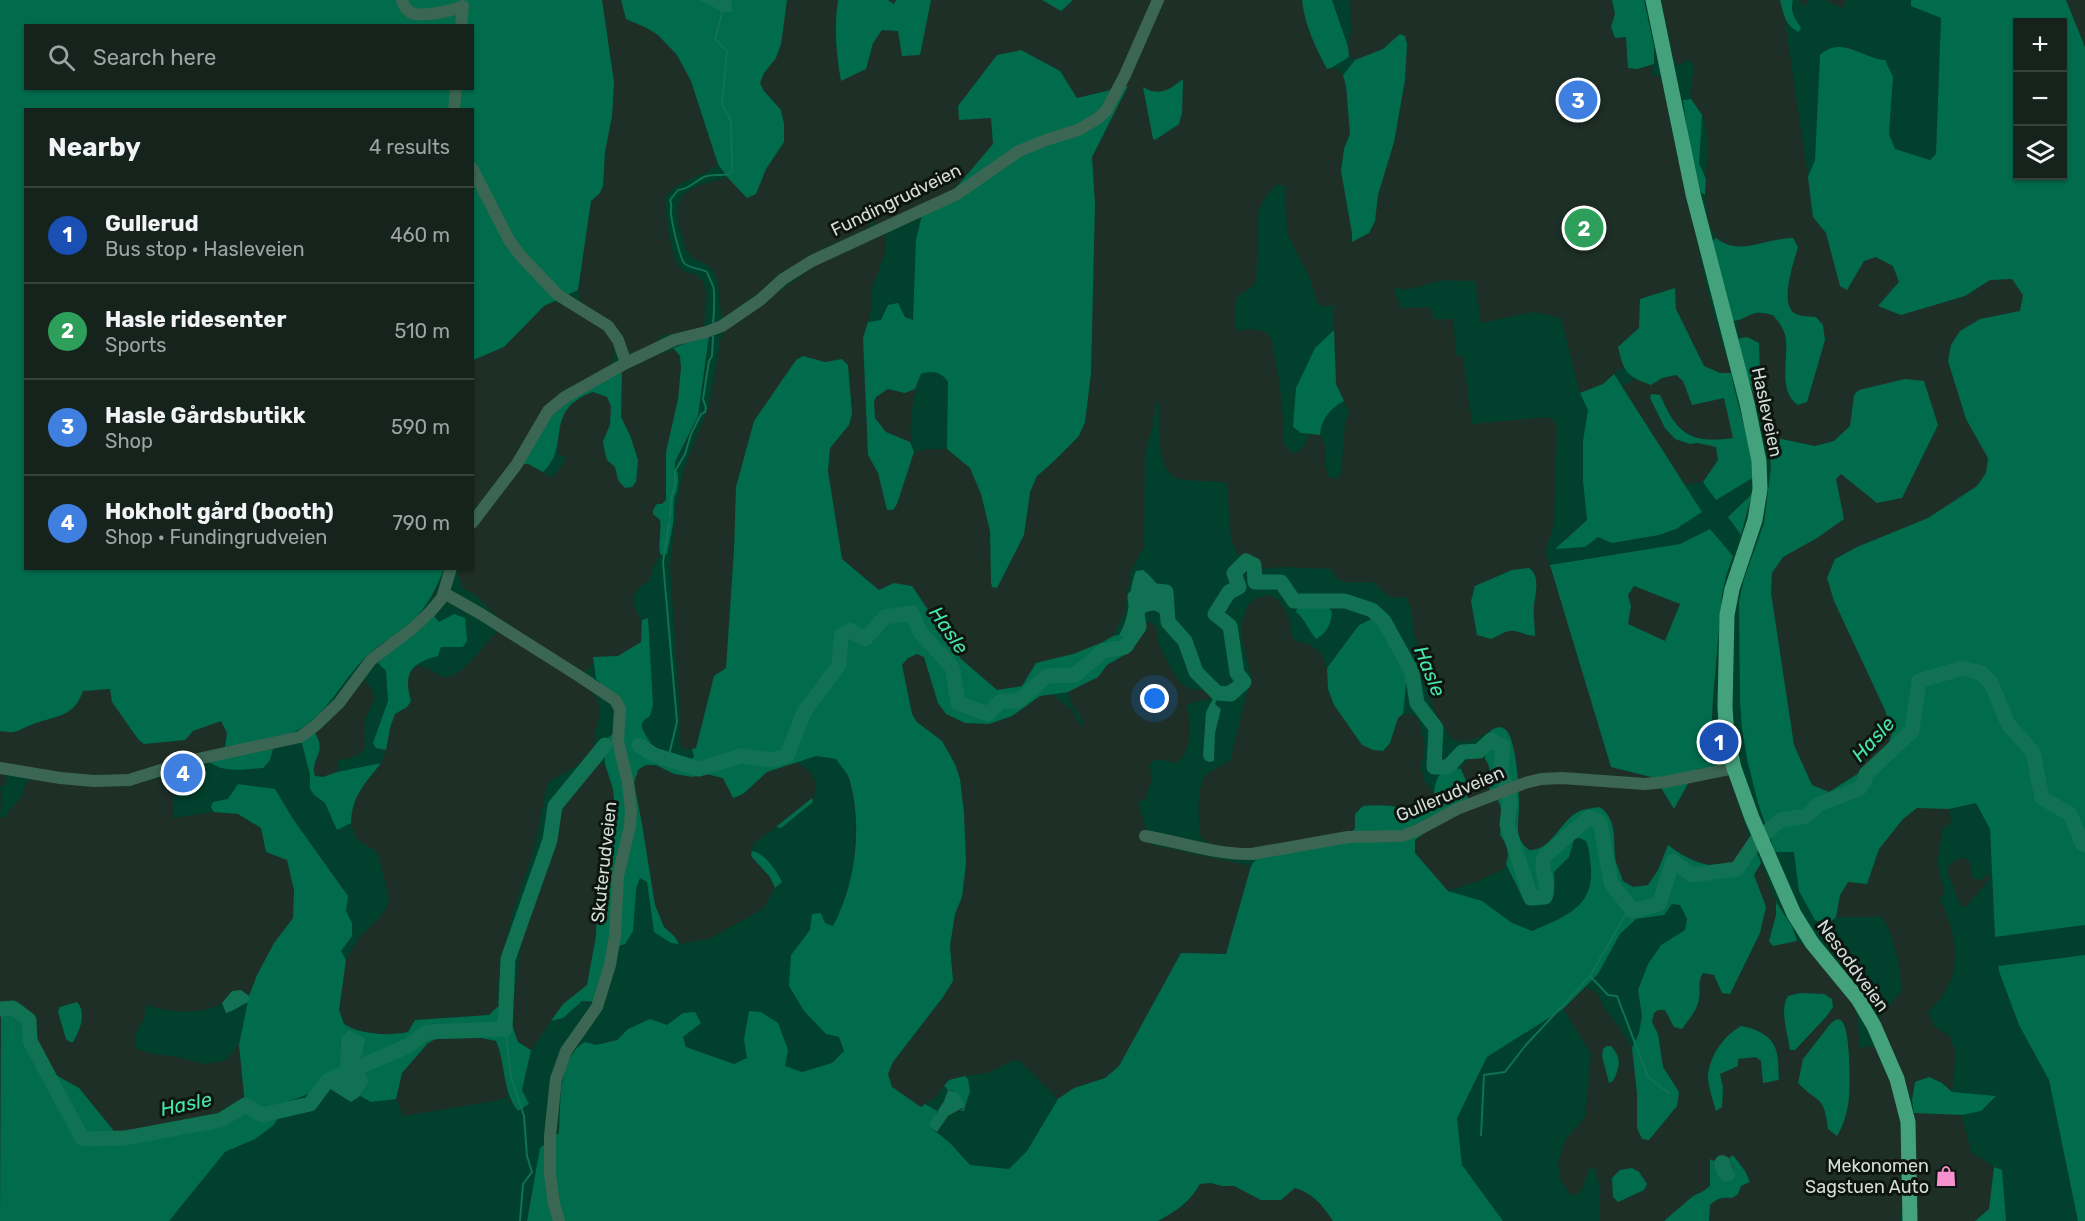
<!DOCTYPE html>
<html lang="en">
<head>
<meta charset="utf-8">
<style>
  :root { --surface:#16231d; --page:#232f2a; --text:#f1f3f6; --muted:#9ea4a4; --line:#35403b; --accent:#b45309 }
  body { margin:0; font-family:Rubik,sans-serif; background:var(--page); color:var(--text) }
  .controls { position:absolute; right:18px; top:18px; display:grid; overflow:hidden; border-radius:0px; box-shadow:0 2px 4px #0004 }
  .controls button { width:54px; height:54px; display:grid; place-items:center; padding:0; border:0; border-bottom:2px solid var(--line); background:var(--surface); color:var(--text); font:30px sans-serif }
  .you { position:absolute; left:1155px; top:699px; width:21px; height:21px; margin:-15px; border:4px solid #fff; border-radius:50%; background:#1a73e8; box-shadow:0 0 0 9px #1a73e833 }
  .badge { display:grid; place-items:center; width:39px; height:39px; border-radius:50%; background:var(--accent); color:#fff; font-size:20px; font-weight:700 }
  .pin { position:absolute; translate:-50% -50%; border:3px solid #fff; box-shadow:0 2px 6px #0006 }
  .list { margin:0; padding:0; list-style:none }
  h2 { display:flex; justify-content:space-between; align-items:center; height:78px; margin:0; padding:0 24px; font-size:26px }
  h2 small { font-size:20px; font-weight:400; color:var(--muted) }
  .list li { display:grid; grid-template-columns:39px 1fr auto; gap:18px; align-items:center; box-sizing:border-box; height:96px; padding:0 24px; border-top:2px solid var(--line) }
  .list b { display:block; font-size:22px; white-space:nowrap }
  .list p { margin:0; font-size:20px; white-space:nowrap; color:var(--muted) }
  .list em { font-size:20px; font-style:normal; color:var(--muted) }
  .icon { flex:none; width:33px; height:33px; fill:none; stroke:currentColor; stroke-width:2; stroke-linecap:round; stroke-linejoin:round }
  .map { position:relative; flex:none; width:2085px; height:1221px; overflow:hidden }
  .search { position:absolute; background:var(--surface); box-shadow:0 2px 4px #0004; left:24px; top:24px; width:450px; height:66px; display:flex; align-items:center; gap:15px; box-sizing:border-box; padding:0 21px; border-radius:0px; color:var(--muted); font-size:22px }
  .panel { position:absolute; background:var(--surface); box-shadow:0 2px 4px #0004; left:24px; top:108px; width:450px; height:462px; border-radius:0px }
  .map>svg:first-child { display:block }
</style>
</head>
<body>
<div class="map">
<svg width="2085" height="1221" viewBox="0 0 2085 1221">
  <rect width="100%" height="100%" fill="#1e2f27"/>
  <path fill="#00402c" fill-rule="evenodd" d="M 1332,0 L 1350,0 L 1351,30 L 1348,47 Z
    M 1644,0 L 1661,0 L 1673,57 L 1677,65 L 1681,65 L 1686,60 L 1690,60 L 1694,64 C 1694,77 1689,87 1691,99 L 1683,100 L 1699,190 L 1705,195 L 1708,222 L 1716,238 L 1712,242 L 1730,321 L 1739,322 L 1737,329 L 1741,338 L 1737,339 L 1743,368 L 1767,436 L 1771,467 L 1764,523 L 1744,579 L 1739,601 L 1742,729 L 1747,759 L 1794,852 L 1799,891 L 1827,925 L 1836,917 L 1882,917 C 1896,939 1899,966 1902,991 L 1878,1018 L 1912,1100 L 1914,1113 L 1917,1221 L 1899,1221 L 1903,1206 L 1901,1168 L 1903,1161 C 1901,1122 1897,1081 1875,1048 L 1868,1046 L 1860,1048 L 1857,1015 L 1851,1000 L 1807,947 L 1797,941 L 1792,926 L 1776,902 L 1755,847 L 1751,844 L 1730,778 L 1719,767 L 1711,736 L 1722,595 L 1726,576 L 1733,556 L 1710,529 L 1680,544 L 1550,565 L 1545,551 L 1554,524 L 1557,426 L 1553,420 L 1547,417 L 1472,424 L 1463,356 L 1456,355 L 1453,319 L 1434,319 L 1430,307 L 1401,308 L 1394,288 C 1411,293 1424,283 1441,281 C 1452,280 1464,281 1475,281 L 1481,323 L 1533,312 L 1561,318 L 1580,393 L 1588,410 L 1583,441 L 1583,481 L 1587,520 L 1567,536 L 1556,549 L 1598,537 L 1612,543 L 1659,535 L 1676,529 L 1702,512 L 1685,485 L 1703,482 L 1716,499 L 1753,477 L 1731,373 L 1709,298 L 1665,91 L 1660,77 L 1652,75 L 1654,46 ZM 1751,495 L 1750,507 L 1741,535 L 1728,516 Z
    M 1793,0 L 1799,0 L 1802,6 L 1807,4 L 1807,0 L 1826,0 L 1841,8 L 1846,4 L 1846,0 L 1911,0 L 1912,6 L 1941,18 L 1936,154 L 1930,160 L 1895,149 L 1889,134 L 1893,77 L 1874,60 L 1847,46 L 1815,160 L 1808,177 L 1785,21 L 1791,28 L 1799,31 L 1800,27 C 1794,19 1790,10 1793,0 Z
    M 1349,57 L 1355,60 L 1343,75 L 1338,69 L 1331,68 Z
    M 1702,115 C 1712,135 1706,157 1706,179 L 1699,163 Z
    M 718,164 L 728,178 C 696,184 665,192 681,232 C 684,240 684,248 689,254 C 695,262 706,261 712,269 C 722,285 717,301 723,318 L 762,290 L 779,274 L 801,264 L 822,249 L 868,228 L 872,220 L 880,233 L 820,262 L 726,329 L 721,338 L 709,405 L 684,469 L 677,502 L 670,566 L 680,712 L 680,745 L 686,750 L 692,749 L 695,757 L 690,761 C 679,759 666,757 657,751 C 653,748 651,743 648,739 C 642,728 637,724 650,716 L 653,705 L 648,619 L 642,620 C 630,604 629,591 649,581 L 654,564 L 661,555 L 667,553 L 673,524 L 674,497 L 677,491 L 678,482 L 678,474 L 675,468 L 675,462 L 683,448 L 698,416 L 709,336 L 650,358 L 572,397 L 555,410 L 544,424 L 522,464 L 473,530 L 473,509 L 484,499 L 504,474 L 543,410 L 563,390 L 610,367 C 626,325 585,320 558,303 L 551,303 L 578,290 L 582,307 L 614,328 L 627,353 L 634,354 L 655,343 L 664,335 L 704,327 C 704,313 710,297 704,284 C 699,272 690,275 681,269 C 671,261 666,214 665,200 C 674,179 703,179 718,164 Z
    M 1276,185 L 1281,185 L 1285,187 L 1287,233 L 1310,278 L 1317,303 L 1324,307 L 1334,305 L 1334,330 L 1315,348 L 1295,413 L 1293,427 L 1301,433 L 1310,435 L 1302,449 L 1294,454 L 1284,444 C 1283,414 1281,384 1274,355 C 1273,350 1273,342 1270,337 C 1264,327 1245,329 1235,330 L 1235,306 L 1238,296 L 1256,284 L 1258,239 L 1257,220 L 1262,202 Z
    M 922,215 L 916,240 L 913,320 L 888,305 L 881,321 L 868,322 L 872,305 L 872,288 L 886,251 L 885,232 Z
    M 1623,367 L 1635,379 L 1622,386 L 1614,374 Z
    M 928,371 C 938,372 942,373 948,382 L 947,449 L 928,449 L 914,452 C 906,432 913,394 921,374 Z
    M 1344,401 L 1349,413 L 1345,424 L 1341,473 L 1336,479 L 1329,477 C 1322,463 1330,447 1320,435 C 1321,419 1331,408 1344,401 Z
    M 1156,403 L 1159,403 C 1159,423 1155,474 1180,479 C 1195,482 1212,480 1227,483 L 1231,540 L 1241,561 L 1251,568 L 1261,569 L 1281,567 L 1331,569 L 1337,579 L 1345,582 L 1373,582 C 1385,591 1387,603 1405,596 C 1414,608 1412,620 1414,635 C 1416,643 1420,649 1422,657 C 1430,684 1426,701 1443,726 C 1446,729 1448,735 1451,738 C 1462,747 1480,737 1490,731 C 1489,742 1486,748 1485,759 C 1475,755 1464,758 1461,769 L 1453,768 L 1436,779 L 1434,794 L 1424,780 L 1421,767 L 1425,746 L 1418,718 L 1411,714 L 1403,714 L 1407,675 L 1405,654 L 1395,635 L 1392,622 L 1384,613 L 1359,625 L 1327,668 L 1321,653 L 1308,644 L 1296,641 L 1291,635 L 1290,621 L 1285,610 L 1277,599 L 1268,595 L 1254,599 L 1247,607 L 1242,623 L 1242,639 L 1251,676 L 1230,761 C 1222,766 1211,770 1205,776 C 1196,788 1198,824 1201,838 L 1218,848 L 1257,858 L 1251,866 L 1153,845 L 1147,832 L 1138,802 L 1145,800 L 1151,782 L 1150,764 L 1154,759 L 1177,763 C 1194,748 1191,724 1187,704 L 1209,699 L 1210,694 L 1214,694 L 1214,697 L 1205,723 L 1203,756 L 1214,761 L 1215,733 L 1221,709 L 1215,704 L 1217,697 L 1231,697 L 1239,691 L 1235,681 L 1223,688 L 1217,688 L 1211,684 L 1205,685 L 1204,690 C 1196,690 1188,690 1182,684 C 1176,678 1160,650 1158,642 C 1156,633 1160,627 1149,622 L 1144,625 L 1136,640 L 1130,637 C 1131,621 1140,613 1155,610 L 1159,613 L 1167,600 L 1152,577 L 1133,578 L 1126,623 L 1119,635 L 1113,636 L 1125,612 L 1131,570 L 1144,547 L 1145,452 L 1153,426 Z
    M 557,445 L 557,453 L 567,458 L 552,478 L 543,472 L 548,467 Z
    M 444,569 L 459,569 L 458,575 L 463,588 L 475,595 L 505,625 L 579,672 L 586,671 L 593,664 L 596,679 L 623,703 C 623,721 622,730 605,741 L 605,764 L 598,764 L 565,802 L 522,936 L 512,1017 L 497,1007 L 498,982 L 512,915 L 534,849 L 547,785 C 557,774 577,769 588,756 C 595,748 595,739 596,730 C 599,717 602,711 597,699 C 588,679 523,646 502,634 L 497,632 C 485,643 461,679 445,677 C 434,675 429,664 416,667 L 422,660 L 438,656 L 441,647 L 463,647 L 466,632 L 386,671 L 388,701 L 376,748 L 386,750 L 381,763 L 337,772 L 338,761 L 357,756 L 366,747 C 364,737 364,728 366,718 C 373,695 383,700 362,677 L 301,740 L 310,775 L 310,789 L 314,795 L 325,803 L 337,830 L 351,823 L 355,836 L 362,843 L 374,850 L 378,855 L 389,897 L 388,905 L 380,917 L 361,935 L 346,960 L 341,951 L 352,936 L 352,923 L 346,911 L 344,889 L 293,819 L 275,789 L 228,799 L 211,807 L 214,812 L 172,818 L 174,814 L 172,778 L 170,774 C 124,792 76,785 29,779 C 24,784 25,787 23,793 C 19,802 9,808 5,818 L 0,817 L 2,795 L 0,787 L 4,786 L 7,778 L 3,774 L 114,779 L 225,747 L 360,663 L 417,616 L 435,593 ZM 273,750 L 270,760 L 232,756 Z
    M 1068,692 L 1070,701 L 1084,722 L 1080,726 L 1073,711 L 1050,693 Z
    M 816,756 L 836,759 L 848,776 L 855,810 L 854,868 L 842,908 L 833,926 L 825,923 L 810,930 L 791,955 L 839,1037 L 844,1051 L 832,1063 L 802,1072 L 785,1066 L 744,1039 L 747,1058 L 734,1064 L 686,1047 L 683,1037 L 683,1013 L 667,1025 L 628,1029 L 617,1039 L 596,1045 L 563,1075 L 559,1133 L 531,1192 L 527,1221 L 169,1221 L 225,1152 L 255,1139 L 274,1125 L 287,1102 L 327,1087 L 351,1102 L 360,1096 L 371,1102 L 396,1099 L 403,1116 L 505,1099 L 509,1092 L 510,1101 L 518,1111 L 529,1105 L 522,1090 L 531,1050 L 551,1021 L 563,1018 L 582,1001 L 590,1003 L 634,904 L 636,889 L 640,878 L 647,881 L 654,932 L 679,944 L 709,939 L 763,909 L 775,888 L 779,886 C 773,874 767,852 752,851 L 753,844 L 776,827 L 782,828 L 813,802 L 816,784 L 810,771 L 795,762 Z
    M 1976,803 L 1990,829 L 1995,937 L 2085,925 L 2085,955 L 1999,966 L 2019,1025 L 2049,1080 L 2078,1221 L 2005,1221 L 2002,1170 L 1994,1167 L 1971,1152 L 1962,1115 L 1981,1111 L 1952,1092 L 1956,1054 L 1950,1036 L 1934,1026 L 1928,1012 C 1965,978 1959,940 1940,898 L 1945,894 L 1937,863 L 1943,828 L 1951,823 L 1949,809 ZM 1963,857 L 1967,859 L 1970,863 L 1972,877 L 1980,881 L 1988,874 L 1990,876 L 1987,882 L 1967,906 L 1963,907 L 1959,902 L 1947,870 L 1951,863 Z
    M 1579,838 L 1586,841 C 1590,851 1590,859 1591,869 C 1593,909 1563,917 1532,931 L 1512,924 L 1482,901 L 1448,891 L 1478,881 L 1504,869 L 1506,864 L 1516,887 L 1554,872 L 1569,857 L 1574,839 Z
    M 1672,904 L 1680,905 L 1687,919 L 1685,930 L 1661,945 L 1648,964 L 1638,989 L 1642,1016 L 1639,1033 L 1632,1048 L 1620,1028 L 1604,1008 L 1599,996 L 1592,989 L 1585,987 L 1598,974 L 1620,934 L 1636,919 L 1664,915 Z
    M 249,1002 L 239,1045 L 225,1061 L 203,1064 L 178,1057 L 149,1053 L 135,1048 L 135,1035 L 144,1019 L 146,1005 C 169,1012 201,1016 222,1003 L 226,1013 C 236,1011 240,1005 249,1002 Z
    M 1563,1009 L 1591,1053 L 1585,1117 L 1566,1139 L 1558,1162 L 1560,1179 L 1571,1195 L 1580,1193 L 1589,1170 L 1594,1167 L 1600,1188 L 1599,1221 L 1503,1221 L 1462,1165 L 1457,1118 L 1487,1057 Z
    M 1014,1060 L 1021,1062 L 1058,1099 L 1027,1151 L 1009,1169 L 970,1165 L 950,1143 L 937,1132 C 946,1121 949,1111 964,1111 C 970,1101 969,1090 968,1079 L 965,1076 L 987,1073 Z
    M 944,1086 L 948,1090 L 944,1101 L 937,1111 L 925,1104 L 934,1099 Z"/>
  <path fill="#016c4c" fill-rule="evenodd" d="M 0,0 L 602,0 L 614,82 L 612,116 L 605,152 L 603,186 L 600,193 L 591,201 L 578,290 L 544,306 L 504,347 L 473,360 L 472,110 L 26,110 L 26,568 L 444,569 C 437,586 430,602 417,616 C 401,633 377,644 361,662 C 339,686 325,716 296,731 C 274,743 248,744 225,747 L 227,733 L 221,721 L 193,731 L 185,740 L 144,744 L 138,739 L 112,702 L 110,689 L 83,691 C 73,719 55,715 31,725 C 15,731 18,734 0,731 ZM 26,26 L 472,26 L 472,88 L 26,88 Z
    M 621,0 L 787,0 L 781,44 L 776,58 L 764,73 L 760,83 L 764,91 L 781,110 L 784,124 L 784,142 L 766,169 L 756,194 L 747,198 L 728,178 L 718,164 L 691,81 L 677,55 L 658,35 L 647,28 L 626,19 Z
    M 838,0 L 888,0 L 894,4 L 896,0 L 931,0 L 920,55 L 902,56 L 898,31 L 882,30 L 873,43 L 866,69 L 841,81 C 836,53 834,28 838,0 Z
    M 1042,0 L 1072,0 L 1072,1 L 1061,11 Z
    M 1302,0 L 1332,0 L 1348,47 L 1349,57 L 1331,68 L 1327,69 C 1315,46 1305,26 1302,0 Z
    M 1612,0 L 1644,0 L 1654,46 L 1654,64 L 1637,69 L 1628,68 L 1626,37 L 1615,38 L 1611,27 L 1615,14 Z
    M 1780,0 L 1793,0 C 1790,10 1794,19 1801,27 L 1799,32 C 1784,25 1784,14 1780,0 Z
    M 1911,0 L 2066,0 L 2085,47 L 2085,925 L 1995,937 L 1990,829 L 1976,803 L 1949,809 L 1917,808 L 1903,819 L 1879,849 L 1867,884 L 1848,882 L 1840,895 L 1836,917 L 1827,925 L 1815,920 L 1799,891 L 1794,852 L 1775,852 L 1758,803 L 1747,759 L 1742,729 L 1740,700 L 1739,601 L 1744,579 L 1764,523 L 1771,467 L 1767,436 L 1815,446 L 1834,441 L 1850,426 L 1854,395 L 1859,390 L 1905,379 L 1924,381 L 1938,425 L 1902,498 L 1877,503 L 1841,474 L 1836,479 L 1844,519 L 1817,538 L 1783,557 L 1772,573 L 1771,593 L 1794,745 L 1812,785 L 1829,792 L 1884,757 L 1892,733 L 1885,710 L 1834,601 L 1827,578 L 1835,559 L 1857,547 L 1928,518 L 1977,486 L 1986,473 L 1988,458 L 1966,419 L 1948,361 L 1951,345 L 1960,331 L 1980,319 L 2020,311 L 2023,295 L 2012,279 L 1990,280 L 1965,296 L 1901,315 L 1878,306 L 1899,282 L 1893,266 L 1876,257 L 1864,261 L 1847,290 L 1840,286 L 1826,233 L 1813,217 L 1808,177 L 1815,160 L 1820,55 C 1842,35 1861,58 1885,60 L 1893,77 L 1889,134 L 1895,149 L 1930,160 L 1936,154 L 1941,18 L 1911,6 ZM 2018,22 L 2062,22 L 2062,176 L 2018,176 Z
    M 1400,34 L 1405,36 L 1407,44 L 1405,80 L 1394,142 L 1378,195 L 1375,221 L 1369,233 L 1352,242 L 1352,233 L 1341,171 L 1344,149 L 1350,134 L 1346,86 L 1343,75 L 1355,60 L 1383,49 Z
    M 1021,50 L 1060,71 L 1077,98 L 1128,86 L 1092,157 L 1095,204 L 1091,373 L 1085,422 L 1079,436 L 1052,463 L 1037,476 L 1030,492 L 1024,535 L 997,588 L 992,587 L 991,582 L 990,531 L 981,494 L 970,468 L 947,449 L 948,382 C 941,372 933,370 921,374 L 915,389 L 905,393 L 888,389 L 876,397 L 874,402 L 875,418 L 886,432 L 910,442 L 914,452 L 897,504 L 893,510 L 887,510 L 878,473 L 868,455 L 863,338 L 868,322 L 881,320 L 888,305 L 898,303 L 905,317 L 913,320 L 916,240 L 922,215 L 954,190 L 993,144 L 991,118 L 959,120 L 958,106 L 997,55 Z
    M 1183,79 L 1182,113 L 1179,124 L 1155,140 L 1153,139 L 1143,87 C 1160,97 1169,90 1183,79 Z
    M 1691,99 L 1702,115 L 1699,163 L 1706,179 L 1705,195 L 1699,191 L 1690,149 L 1683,100 Z
    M 1716,238 C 1740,257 1764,238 1793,238 L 1798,247 C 1794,262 1780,300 1793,312 C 1798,317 1809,316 1816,317 L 1823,325 L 1825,340 L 1807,402 L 1798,405 C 1778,392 1788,360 1786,340 C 1785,330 1779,322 1773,315 C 1767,314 1762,312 1756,313 C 1746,315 1741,322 1730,321 L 1712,242 Z
    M 1675,288 L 1676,309 L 1704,366 L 1720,373 L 1731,373 C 1738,408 1750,441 1754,477 L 1716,500 L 1703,482 L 1718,460 L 1716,447 L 1698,443 L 1690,444 L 1675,439 L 1665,428 L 1650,398 L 1651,394 L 1660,395 C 1677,434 1690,444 1733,438 L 1724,398 L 1692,405 L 1683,381 L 1676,375 L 1662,378 L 1651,385 C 1626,376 1624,372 1618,347 L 1639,328 L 1640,299 Z
    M 1334,330 L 1336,384 L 1344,401 C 1331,408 1321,419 1320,435 L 1301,433 L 1293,427 L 1296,388 L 1315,348 Z
    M 709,335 L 698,416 L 675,462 L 675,468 L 678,474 L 678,482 L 677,491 L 674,497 L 673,524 L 667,554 L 661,555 C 657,547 662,531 660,520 L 653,514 L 653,510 L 657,504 L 662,504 L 666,500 L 666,452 L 678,399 L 681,368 L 680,356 L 673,348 Z
    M 1747,337 L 1759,343 L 1760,375 L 1754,394 L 1743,368 L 1737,339 Z
    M 803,356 L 825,362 L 842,359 L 848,365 L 852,414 L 849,425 L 830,448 L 828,471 L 842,559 L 879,590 L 894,583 L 912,586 L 961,659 L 997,690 L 1022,686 L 1036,663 L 1073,654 L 1103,642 L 1113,636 L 1123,634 L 1136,640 L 1133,650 L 1107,665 L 1098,677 L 1068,692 L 1040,696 L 1012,716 L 989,724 L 965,723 L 946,714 L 938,703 L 924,657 L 917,654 L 908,658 L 902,665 L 912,714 L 917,722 L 942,741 L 955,764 L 960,779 L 964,813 L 966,863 L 962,897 L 955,914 L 950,946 L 953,981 L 943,997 L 893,1062 L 888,1074 L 892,1087 L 921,1107 L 925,1104 L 937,1111 L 930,1127 L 950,1143 L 970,1165 L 1009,1169 L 1027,1151 L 1058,1099 L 1074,1088 L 1105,1078 L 1119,1066 L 1181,953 L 1226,954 L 1251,866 L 1257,858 L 1350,834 L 1355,828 L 1355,814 L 1363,806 C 1384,804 1404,806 1423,815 L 1433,809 C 1435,788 1432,765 1461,769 L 1469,788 L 1467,801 L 1415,840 L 1415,853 L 1448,891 L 1482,901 L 1512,923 L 1532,931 C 1563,917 1593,909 1591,869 C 1590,859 1590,851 1586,841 L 1579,838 L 1574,839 L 1569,857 L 1554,872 C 1555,894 1556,897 1534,905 L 1524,901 L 1506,864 C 1510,852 1507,845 1500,835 C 1501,818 1506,804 1490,793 C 1487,780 1494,770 1485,759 C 1486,748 1489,742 1490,731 C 1493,729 1499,726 1503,728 C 1517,733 1519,792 1519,806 C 1519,817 1516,829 1520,839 C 1521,843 1526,847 1529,850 C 1549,851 1558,827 1573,815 C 1581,809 1591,808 1600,807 C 1619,822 1612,841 1616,862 C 1618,868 1621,875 1623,881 L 1633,887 L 1648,885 L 1658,870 L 1668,845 C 1686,859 1716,875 1738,859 C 1743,855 1747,849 1751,844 L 1755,847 L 1761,863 L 1754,875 L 1766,907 L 1760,933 L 1730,994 L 1722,993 L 1714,975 L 1703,973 C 1697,982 1701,988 1699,998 C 1698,1010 1688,1020 1682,1029 L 1674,1027 L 1665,1010 L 1658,1010 L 1654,1013 L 1652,1022 L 1658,1034 L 1663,1067 L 1679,1092 L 1677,1106 L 1649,1140 L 1642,1139 L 1637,1128 L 1637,1093 L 1632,1048 L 1639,1033 L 1642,1016 L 1638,990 L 1648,964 L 1661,945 L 1685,930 L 1687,919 L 1680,905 L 1672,904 L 1664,915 L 1636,919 L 1620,934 L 1598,974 L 1563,1009 L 1487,1057 L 1457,1118 L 1462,1165 L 1503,1221 L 1333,1221 C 1323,1206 1313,1193 1295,1188 L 1281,1200 L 1261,1200 L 1234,1186 L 1222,1186 L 1211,1183 L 1200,1184 C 1190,1202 1176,1211 1158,1221 L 527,1221 L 540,1148 L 559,1133 C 561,1106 557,1057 585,1042 L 596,1045 L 617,1040 L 628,1029 L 650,1019 L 667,1025 L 683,1013 L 695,1012 L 701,1023 L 683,1037 L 686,1047 L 734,1064 L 747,1058 L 744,1039 L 749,1011 L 761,1012 L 778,1023 L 788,1050 L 785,1066 L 802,1072 L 832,1063 L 844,1051 L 839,1037 L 826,1034 L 804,1011 L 789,986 L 791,955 L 810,930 L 812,914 L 821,913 L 825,923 L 833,926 C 856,883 863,825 849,778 C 846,771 840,765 836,759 L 816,756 L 767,772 L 743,794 L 733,798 L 723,778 L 706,774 L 693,777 L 674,774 L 656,765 L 646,765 L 638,770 L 634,783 L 642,824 L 655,905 L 664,927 L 675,937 L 679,944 L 671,943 L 654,932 L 647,882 L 640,878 L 636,889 L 633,931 L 625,944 L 611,948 L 596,1002 L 582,1001 L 563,1018 L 551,1021 L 563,1004 L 587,985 L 596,936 L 598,882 L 614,799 L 613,789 L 605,764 L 604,740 C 622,730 623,721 623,703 L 596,679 L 593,657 L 618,656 L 641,642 L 642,620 L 648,618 L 653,705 L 650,716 C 637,724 642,728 648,739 C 651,743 653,748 657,751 C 666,757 679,759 689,761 L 694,757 L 692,749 L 696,748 L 714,676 L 726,668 L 734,550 L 736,487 L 754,421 L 796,360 Z
    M 622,372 L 621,417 L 630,435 L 638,460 L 636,482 L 632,487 L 625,488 L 618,480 L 615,467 L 607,460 L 605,453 L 603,441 L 610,425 L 611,406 L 607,397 L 593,392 C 542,410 572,446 543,472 L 528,464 L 522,464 L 555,410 L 572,397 Z
    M 1614,374 L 1702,512 L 1676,529 L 1659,535 L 1612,543 L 1598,537 L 1585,547 L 1555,549 L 1587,520 L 1583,481 L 1583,441 L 1588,410 L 1580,393 L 1603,384 Z
    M 1752,494 L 1741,535 L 1728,517 Z
    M 1710,529 L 1733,556 L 1726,576 L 1722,595 L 1713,699 L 1711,736 L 1719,767 L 1696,769 L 1674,809 L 1655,778 L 1611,767 L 1550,565 L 1680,544 ZM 1634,586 L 1680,604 L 1665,641 L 1628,624 L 1631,606 L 1628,595 Z
    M 1529,568 C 1541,577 1535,593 1534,605 C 1533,615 1535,626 1535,636 C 1526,635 1523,633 1515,631 C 1507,629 1498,636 1491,639 L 1477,635 L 1471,601 L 1475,586 L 1512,570 Z
    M 1326,604 L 1332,612 C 1331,624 1327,633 1316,639 C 1308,630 1306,620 1296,612 L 1297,608 Z
    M 1384,613 L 1392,622 L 1395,635 L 1405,654 L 1407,675 L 1403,714 L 1398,718 L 1390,743 L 1383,751 L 1373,750 L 1362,745 L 1334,705 L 1328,689 L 1327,668 L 1359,625 Z
    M 432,614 L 439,622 L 454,614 L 465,618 L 467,641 L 463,647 L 441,647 L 438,656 C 411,663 403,673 411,701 L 407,707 L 395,714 L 390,728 L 386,750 L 376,748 L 373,743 L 388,701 L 386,671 L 378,663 L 386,654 Z
    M 314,731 C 329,755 309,757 315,776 L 323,777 L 337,772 L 381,763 C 365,784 352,795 351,823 L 337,830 L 325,803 L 314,795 L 310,789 L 310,775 L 301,740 Z
    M 273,749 L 270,760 L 263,768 C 244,769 224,774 208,761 Z
    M 238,784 L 275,789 L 293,819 L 348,896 L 346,911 L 352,923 L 352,936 L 341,951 L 346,960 L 339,1010 L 344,1024 C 361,1035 389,1036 408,1032 L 415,1020 L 489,1015 L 497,1007 L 512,1017 L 512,1025 L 518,1042 L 531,1050 L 522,1090 L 529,1104 L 518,1111 C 502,1091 506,1064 496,1041 L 481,1038 L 436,1039 L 428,1043 L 402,1073 L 396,1099 L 371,1102 L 360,1096 L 369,1082 L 359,1061 L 366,1039 L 341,1038 L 339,1074 L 327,1087 L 287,1102 L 274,1125 L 255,1139 L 225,1152 L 169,1221 L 0,1221 L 1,1008 L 13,1008 L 29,1020 L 30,1041 L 56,1075 L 79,1088 L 114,1131 L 125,1138 L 221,1120 L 245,1105 L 239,1045 L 249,996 L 257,975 L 274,943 L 293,918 L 294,890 L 287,860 L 266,852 L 261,828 L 238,814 L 214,812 L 211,807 L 213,802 L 228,799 Z
    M 812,798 L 813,802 L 781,828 L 776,827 Z
    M 752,851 C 764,852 777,871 782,882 L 775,888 L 770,877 L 751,856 Z
    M 1776,902 L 1792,926 L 1797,941 L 1773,946 L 1769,941 L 1776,915 Z
    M 2085,955 L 2085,1221 L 2078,1221 L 2049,1080 L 2019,1025 L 2000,974 L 1998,966 Z
    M 1800,993 L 1824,994 L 1832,999 L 1833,1007 L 1826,1017 L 1795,1050 L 1790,1050 C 1788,1033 1779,1010 1788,996 Z
    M 77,1002 C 87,1012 80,1031 73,1042 L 70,1042 L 66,1039 L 58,1012 L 60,1007 Z
    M 1837,1019 C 1842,1021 1842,1020 1844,1025 C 1850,1036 1851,1091 1848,1105 C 1846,1116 1843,1126 1837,1136 L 1828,1129 C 1824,1094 1819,1105 1798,1083 L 1803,1059 L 1831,1023 Z
    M 1741,1026 C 1754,1028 1772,1035 1776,1050 C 1779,1059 1778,1070 1779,1080 L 1763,1083 L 1761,1061 L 1756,1057 L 1738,1059 L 1738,1066 L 1720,1074 L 1723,1088 L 1722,1107 L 1716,1111 C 1713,1100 1707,1084 1708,1073 C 1712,1052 1724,1036 1741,1026 Z
    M 1607,1046 L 1611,1046 C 1622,1058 1620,1067 1613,1081 L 1609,1083 L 1602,1056 L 1603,1049 Z
    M 965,1076 L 968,1079 L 970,1091 L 964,1111 L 960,1111 L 964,1107 L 953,1091 L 948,1090 L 944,1086 L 949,1080 Z
    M 1929,1077 L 1942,1083 L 1952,1092 L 1996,1096 L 1981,1111 L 1962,1115 L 1914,1113 L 1912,1100 L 1915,1082 Z
    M 1733,1155 L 1745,1171 L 1750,1182 L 1741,1186 L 1738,1194 L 1732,1198 C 1723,1197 1717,1198 1710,1205 L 1709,1221 L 1664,1221 L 1693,1196 L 1702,1192 L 1710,1186 L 1710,1159 L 1714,1161 L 1715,1167 L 1734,1169 L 1729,1158 Z
    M 1994,1167 L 2002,1170 L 2006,1221 L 1975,1221 L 1989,1209 Z
    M 1632,1168 L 1639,1172 L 1647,1184 L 1644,1190 L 1618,1202 L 1613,1197 L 1612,1178 L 1620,1170 Z"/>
  <path fill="#107252" d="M 699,0 L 731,0 L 732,12 L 723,12 Z
    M 1143,570 C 1159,582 1169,601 1170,620 L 1165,621 C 1163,618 1162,615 1159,613 C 1156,610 1153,610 1150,611 C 1137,615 1130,624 1130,637 L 1119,635 C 1132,614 1127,593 1136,571 Z
    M 1235,681 L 1239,682 L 1241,687 C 1237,699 1228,696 1218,697 L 1215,704 L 1221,709 L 1215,733 L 1214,761 L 1209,762 L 1205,760 L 1203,756 L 1206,712 L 1214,697 L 1214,694 L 1204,690 L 1205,685 L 1211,684 L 1217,688 L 1223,688 Z
    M 241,990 L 249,996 L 249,1002 C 240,1005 235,1011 226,1013 L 222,1003 L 232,991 Z
    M 349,1030 L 366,1039 L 360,1061 L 369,1082 L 360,1096 L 351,1102 L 327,1087 L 339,1074 L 341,1038 Z
    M 948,1090 L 958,1093 L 964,1103 L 964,1107 L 948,1116 L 937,1132 L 930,1127 L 930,1123 L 944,1101 Z
    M 1723,1155 L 1729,1158 L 1736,1176 L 1731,1181 L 1724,1182 C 1717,1176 1715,1170 1714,1161 L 1718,1156 Z"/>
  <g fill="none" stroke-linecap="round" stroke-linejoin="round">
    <path stroke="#107252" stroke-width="2" d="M 713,322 C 714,317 715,290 713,286 C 711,281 709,278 707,272 C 700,268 692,269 685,264 C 680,260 672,223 671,214 C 670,209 673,206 670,200 L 678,190 C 690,189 693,182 704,177 C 712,174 721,176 729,174 L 732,171 L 731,121 L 722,105 L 727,51 L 715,39 L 723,9
      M 670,516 L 671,498 L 675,486 L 675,471 L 685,454 L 691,434 L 701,414 L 705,412 L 706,408 L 703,399 L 709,361 L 712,356 L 713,337
      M 668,759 L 677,722 L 663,562 L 669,524
      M 1590,976 L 1608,995 L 1617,996 L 1648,1077 L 1669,1093
      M 505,1029 L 511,1077 L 524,1116 L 527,1156 L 532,1172 L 523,1184 L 520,1221
      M 1481,1135 L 1484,1075 L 1505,1072 L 1525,1046 L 1590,976 L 1630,907"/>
    <path stroke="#107252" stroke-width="15" d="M 639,745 L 654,755 L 699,769 L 741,756 L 771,760 L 787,756 L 804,712 L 839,665 L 841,636 L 850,630 L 865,639 L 885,617 L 912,613 L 920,632 L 952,667 L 958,703 L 988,714 L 1001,701 L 1018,701 L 1047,676 L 1075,675 L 1103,651 L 1125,647 L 1139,627 L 1135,597 L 1146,590 L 1166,592 L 1168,622 L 1185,641 L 1196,672 L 1217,693 L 1231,694 L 1244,682 L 1237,673 L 1230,626 L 1215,614 L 1229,592 L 1239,587 L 1234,573 L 1246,561 L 1254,565 L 1255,582 L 1281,582 L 1294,601 L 1345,601 L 1372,610 L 1384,621 L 1412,672 L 1417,703 L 1436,728 L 1434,767 L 1448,767 L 1462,752 L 1479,751 L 1491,740 L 1503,746 L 1501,770 L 1510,800 L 1507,824 L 1531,898 L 1545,897 C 1551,883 1538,870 1545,856 L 1589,817 L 1600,822 L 1611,883 L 1633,911 L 1659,904 L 1673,861 L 1692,875 L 1737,869 L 1756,841 L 1781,820 L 1806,816 L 1819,804 L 1859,789 L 1864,782 L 1866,774 L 1912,731 L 1919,681 L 1962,668 L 1981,673 L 1991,683 L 2008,724 L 2033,752 L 2042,798 L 2070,814 L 2082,843 L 2085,845
      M 0,1009 L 13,1008 L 29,1020 L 30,1041 L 82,1138 L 85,1139 L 125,1138 L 221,1120 L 245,1105 L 262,1115 L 310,1104 L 327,1081 L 408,1046 L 426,1032 L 505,1029 L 508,959 L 550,840 L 555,806 L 605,745"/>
    <path stroke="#3c6654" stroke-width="12" d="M 402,0 C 403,4 406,9 410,12 C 420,18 452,11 463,6 L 461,26
      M 454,110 L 456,88
      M 472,168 L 509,240 L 520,255 L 558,295 L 608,326 L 618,340 L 626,363
      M 472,523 L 517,464 L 548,411 L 565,397 L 626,363 L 674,340 L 706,332 L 722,326 L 760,300 L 783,279 L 812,261 L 957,194 L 1019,151 L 1046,140 L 1078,130 L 1097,119 L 1106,111 L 1125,75 L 1158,0
      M 444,593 L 481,614 L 579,676 L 615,700 L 620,709 L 618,741 L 628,783 L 631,810 L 630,826 L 618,876 L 615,936 L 610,965 L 597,1007 L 566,1051 L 556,1079 L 550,1136 L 550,1175 L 554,1204 L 559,1221
      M 0,768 L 60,778 L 94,781 L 129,780 L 193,760 L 300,737 L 316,725 L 339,703 L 371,660 L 413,628 L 430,612 L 442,598 L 451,568
      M 1145,836 C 1181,842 1216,855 1252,854 L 1348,837 L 1402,836 L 1418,830 L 1457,809 L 1525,783 L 1541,779 L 1562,778 L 1645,784 L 1665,782 L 1734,768"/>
    <path stroke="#43a17c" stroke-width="15" d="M 1653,0 L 1693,194 L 1747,403 L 1759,461 L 1760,489 L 1755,520 L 1732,589 L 1727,615 L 1725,707 L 1727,737 L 1734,768 L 1752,818 L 1794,914 L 1812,943 L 1858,999 L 1874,1026 L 1897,1079 L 1908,1122 L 1910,1221"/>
  </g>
  <defs>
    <symbol id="shop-bare" viewBox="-9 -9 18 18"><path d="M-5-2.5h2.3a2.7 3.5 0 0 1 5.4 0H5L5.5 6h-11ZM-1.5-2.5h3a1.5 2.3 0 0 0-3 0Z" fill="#f790ce" stroke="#0e1511" stroke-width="2.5" paint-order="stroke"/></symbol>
  </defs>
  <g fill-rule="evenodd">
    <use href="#shop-bare" x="1931" y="1161" width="30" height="30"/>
  </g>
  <g text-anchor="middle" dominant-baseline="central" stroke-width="6" stroke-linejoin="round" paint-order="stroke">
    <g font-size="18" fill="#d4ded9" stroke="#0e1511">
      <text transform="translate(896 200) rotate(-26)">Fundingrudveien</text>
      <text transform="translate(1767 412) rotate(78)">Hasleveien</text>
      <text transform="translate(1450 794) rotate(-23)">Gullerudveien</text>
      <text transform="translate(604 862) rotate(-84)">Skuterudveien</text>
      <text transform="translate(1853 966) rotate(54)">Nesoddveien</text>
    </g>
    <g font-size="18" fill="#d4ded9" stroke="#0e1511" text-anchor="end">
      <text x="1929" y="1166">Mekonomen<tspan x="1929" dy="21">Sagstuen Auto</tspan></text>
    </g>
    <g font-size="20" font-style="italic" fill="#47e5ab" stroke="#0e1511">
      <text transform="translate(949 630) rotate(55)">Hasle</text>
      <text transform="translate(1430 671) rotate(68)">Hasle</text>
      <text transform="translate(1873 739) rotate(-47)">Hasle</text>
      <text transform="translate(186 1104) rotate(-12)">Hasle</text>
    </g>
  </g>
</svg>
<div class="controls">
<button>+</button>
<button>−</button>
<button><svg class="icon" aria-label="layers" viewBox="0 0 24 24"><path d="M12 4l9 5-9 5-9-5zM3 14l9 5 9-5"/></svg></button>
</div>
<div class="you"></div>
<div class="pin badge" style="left:1719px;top:742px;background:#1a4fb4">1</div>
<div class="pin badge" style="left:1584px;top:228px;background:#2e9e5b">2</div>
<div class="pin badge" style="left:1578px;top:100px;background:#3f7fe0">3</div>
<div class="pin badge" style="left:183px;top:773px;background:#3f7fe0">4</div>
<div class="search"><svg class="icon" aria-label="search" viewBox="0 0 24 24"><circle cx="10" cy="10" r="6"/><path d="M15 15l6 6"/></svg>Search here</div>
<section class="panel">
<h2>Nearby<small>4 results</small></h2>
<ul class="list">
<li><span class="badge" style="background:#1a4fb4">1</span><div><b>Gullerud</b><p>Bus stop · Hasleveien</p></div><em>460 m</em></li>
<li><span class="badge" style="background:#2e9e5b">2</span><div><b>Hasle ridesenter</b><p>Sports</p></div><em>510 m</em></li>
<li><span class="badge" style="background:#3f7fe0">3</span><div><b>Hasle Gårdsbutikk</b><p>Shop</p></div><em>590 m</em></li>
<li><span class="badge" style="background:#3f7fe0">4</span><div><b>Hokholt gård (booth)</b><p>Shop · Fundingrudveien</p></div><em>790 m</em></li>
</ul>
</section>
</div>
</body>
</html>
